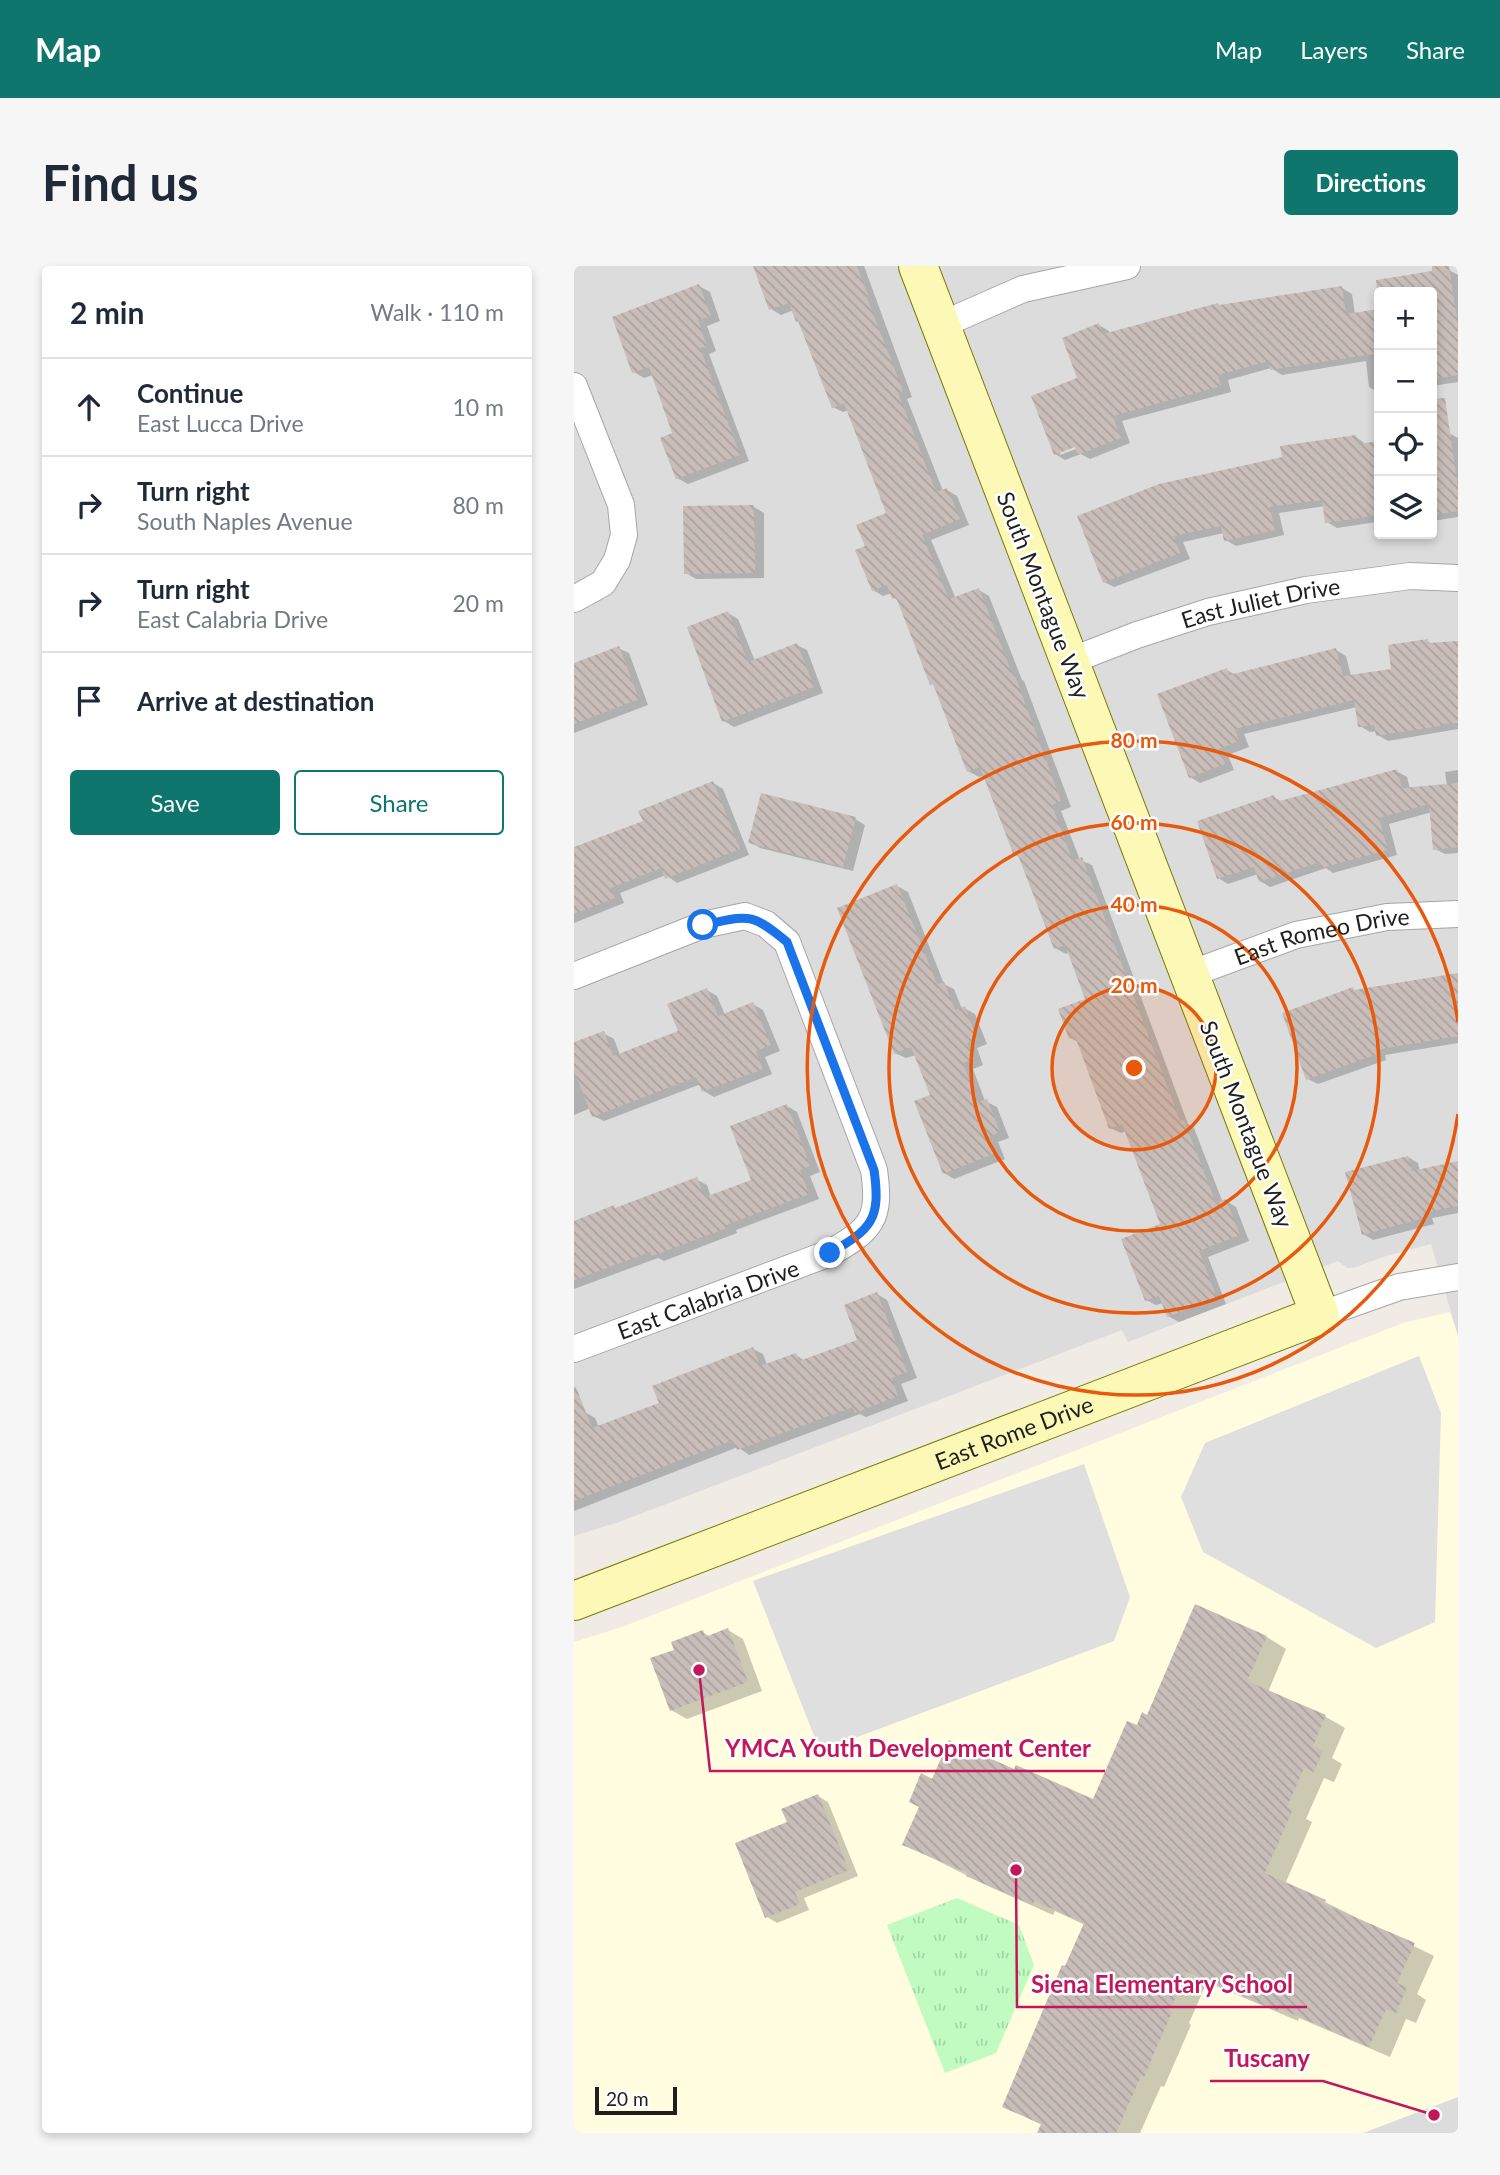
<!DOCTYPE html>
<html lang="en">
<head>
<meta charset="utf-8">
<style>
  :root { --surface:#fff; --page:#f6f6f7; --text:#1f2937; --muted:#747a83; --line:#e0e1e3; --accent:#0f766e }
  body { margin:0; font-family:Lato,sans-serif; background:var(--page); color:var(--text) }
  .controls { position:absolute; right:21px; top:21px; display:grid; overflow:hidden; border-radius:7px; box-shadow:0 4px 10px #0003 }
  .controls button { width:63px; height:63px; display:grid; place-items:center; padding:0; border:0; border-bottom:2px solid var(--line); background:var(--surface); color:var(--text); font:35px sans-serif }
  .scale { position:absolute; left:21px; bottom:18px; width:82px; box-sizing:border-box; padding-left:7px; border:4px solid #1f1f1f; border-top:0; font-size:19px; line-height:24px; white-space:nowrap; color:#1f1f1f; -webkit-text-stroke:5px #fff; paint-order:stroke }
  .stop { position:absolute; width:21px; height:21px; margin:-16px; border:5px solid #1a73e8; border-radius:50%; background:#fff }
  .stop.end { background:#1a73e8; border-color:#fff; box-shadow:0 2px 7px #0008 }
  .list { margin:0; padding:0; list-style:none }
  h2 { display:flex; justify-content:space-between; align-items:center; height:91px; margin:0; padding:0 28px; font-size:30px }
  h2 small { font-size:23px; font-weight:400; color:var(--muted) }
  .list li { display:grid; grid-template-columns:46px 1fr auto; gap:21px; align-items:center; box-sizing:border-box; height:98px; padding:0 28px; border-top:2px solid var(--line) }
  .list b { display:block; font-size:26px; white-space:nowrap }
  .list p { margin:0; font-size:23px; white-space:nowrap; color:var(--muted) }
  .list em { font-size:23px; font-style:normal; color:var(--muted) }
  .actions { display:flex; gap:14px; padding:21px 28px }
  .actions a { flex:1; padding:16px 0; border:2px solid var(--accent); border-radius:7px; text-align:center; font-size:24px; color:var(--accent) }
  .actions .main { background:var(--accent); color:#fff }
  .icon { flex:none; width:38px; height:38px; fill:none; stroke:currentColor; stroke-width:2; stroke-linecap:round; stroke-linejoin:round }
  .map { position:relative; flex:none; width:884px; height:1867px; overflow:hidden; border-radius:7px }
  header { display:flex; align-items:center; gap:42px; box-sizing:border-box; height:98px; padding:0 35px; background:var(--accent); color:#fff }
  header strong { font-size:33px }
  nav { display:flex; gap:38px; margin-inline-start:auto; font-size:24px }
  .intro { display:flex; align-items:center; justify-content:space-between; box-sizing:border-box; height:168px; padding:0 42px }
  h1 { margin:0; font-size:49px }
  .button { padding:18px 32px; border-radius:7px; background:var(--accent); color:#fff; font-size:24px; font-weight:700 }
  main { display:flex; gap:42px; padding:0 42px }
  aside { flex:1; background:var(--surface); border-radius:7px; box-shadow:0 4px 10px #0003 }
  .map>svg:first-child { display:block }
</style>
</head>
<body>
<header>
<strong>Map</strong>
<nav><a>Map</a><a>Layers</a><a>Share</a></nav>
</header>
<div class="intro"><h1>Find us</h1><a class="button">Directions</a></div>
<main>
<aside>
<h2>2 min<small>Walk · 110 m</small></h2>
<ul class="list">
<li><svg class="icon" aria-label="ahead" viewBox="0 0 24 24"><path d="M12 20V5M6 11l6-6 6 6"/></svg><div><b>Continue</b><p>East Lucca Drive</p></div><em>10 m</em></li>
<li><svg class="icon" aria-label="right" viewBox="0 0 24 24"><path d="M7 20v-9h11M14 6l5 5-5 5"/></svg><div><b>Turn right</b><p>South Naples Avenue</p></div><em>80 m</em></li>
<li><svg class="icon" aria-label="right" viewBox="0 0 24 24"><path d="M7 20v-9h11M14 6l5 5-5 5"/></svg><div><b>Turn right</b><p>East Calabria Drive</p></div><em>20 m</em></li>
<li><svg class="icon" aria-label="arrive" viewBox="0 0 24 24"><path d="M6 21V4h12l-3 4 3 4H6"/></svg><div><b>Arrive at destination</b></div></li>
</ul>
<div class="actions"><a class="main">Save</a><a>Share</a></div>
</aside>
<div class="map">
<svg width="884" height="1867" viewBox="0 0 884 1867">
  <defs>
    <pattern id="park-tufts" width="24" height="20" patternUnits="userSpaceOnUse" patternTransform="scale(1.75)"><rect width="24" height="20" fill="#c1fbc1"/><path d="M3 7l-1-3M5 7V3M7 7l1-3M15 17l-1-3M17 17v-4M19 17l1-3" fill="none" stroke="#a5d7a5"/></pattern>
    <pattern id="building-back-hatch" width="6" height="6" patternUnits="userSpaceOnUse" patternTransform="scale(1.75)"><rect width="6" height="6" fill="#c8bdb8"/><path d="M-1 5l2 2M0 0l6 6M5-1l2 2" fill="none" stroke="#aba29e"/></pattern>
  </defs>
  <rect width="100%" height="100%" fill="#f0ebe5"/>
  <path fill="#dddcdc" fill-rule="evenodd" d="M 0,0 L 884,0 L 884,1070 L 857,978 L 812,990 L 779,1002 L 773,1002 L 764,995 L 554,1076 L 548,1064 L 45,1256 L 0,1270 ZM 805,26 L 858,26 L 858,268 L 805,268 Z
    M 882,1831 L 884,1831 L 884,1867 L 789,1867 Z"/>
  <path fill="#fffcdf" d="M 876,1046 L 884,1070 L 884,1831 L 789,1867 L 0,1867 L 0,1376 L 48,1361 L 829,1057 Z"/>
  <path fill="url(#park-tufts)" d="M 383,1632 L 445,1659 L 460,1699 L 422,1787 L 371,1807 L 313,1659 Z"/>
  <path fill="#dfdfdf" d="M 845,1090 L 867,1147 L 861,1356 L 802,1382 L 629,1286 L 607,1231 L 631,1177 Z
    M 510,1198 L 556,1331 L 540,1375 L 246,1485 L 179,1315 Z"/>
  <path fill="#0003" fill-rule="evenodd" d="M 190,0 L 290,0 L 338,131 L 333,133 L 369,225 L 373,224 L 383,230 L 395,259 L 357,274 L 382,333 L 405,324 L 415,330 L 448,414 L 450,415 L 497,541 L 487,545 L 506,594 L 518,599 L 614,858 L 620,862 L 649,937 L 652,935 L 662,941 L 675,975 L 634,991 L 652,1038 L 605,1056 L 594,1050 L 589,1037 L 582,1039 L 572,1034 L 589,959 L 552,865 L 547,867 L 536,862 L 506,777 L 496,772 L 513,734 L 496,686 L 492,688 L 481,682 L 447,592 L 442,589 L 411,509 L 405,511 L 394,505 L 362,421 L 358,418 L 325,335 L 320,332 L 318,327 L 309,330 L 299,324 L 293,281 L 315,248 L 275,144 L 269,146 L 259,141 L 220,44 L 207,49 L 197,43 Z
    M 875,4 L 884,9 L 884,116 L 858,120 L 858,26 L 842,26 L 839,10 Z
    M 125,20 L 136,26 L 146,55 L 133,60 L 142,85 L 135,88 L 175,195 L 114,218 L 103,212 L 101,168 L 79,109 L 70,112 L 60,106 Z
    M 768,22 L 778,28 L 781,48 L 805,45 L 805,127 L 795,121 L 792,95 L 708,109 L 697,102 L 654,114 L 657,126 L 548,155 L 556,177 L 516,193 L 507,188 L 491,194 L 481,188 L 525,59 L 535,65 L 536,68 L 647,41 ZM 509,176 L 510,180 L 486,189 L 486,185 Z
    M 875,167 L 884,172 L 884,251 L 858,255 L 858,169 Z
    M 782,171 L 793,179 L 805,177 L 805,247 L 802,248 L 803,256 L 763,262 L 753,256 L 751,240 L 705,247 L 710,269 L 662,280 L 652,274 L 650,267 L 609,276 L 616,293 L 540,321 L 530,316 L 709,192 Z
    M 180,241 L 190,247 L 190,312 L 122,313 L 112,307 Z
    M 154,347 L 164,353 L 181,395 L 223,379 L 233,384 L 249,427 L 160,461 L 150,455 Z
    M 853,375 L 860,379 L 884,377 L 884,463 L 814,475 L 804,469 L 803,465 L 796,466 L 786,460 L 783,441 L 670,468 L 675,481 L 654,489 L 660,504 L 626,517 L 616,511 L 653,404 L 662,409 L 762,384 L 772,390 L 777,410 L 819,404 Z
    M 44,382 L 55,387 L 74,439 L 0,467 L 0,399 Z
    M 884,504 L 884,587 L 871,588 L 861,583 L 858,546 L 815,558 L 823,589 L 759,607 L 752,602 L 696,621 L 686,615 L 684,608 L 654,618 L 644,612 L 700,531 L 708,536 L 822,505 L 833,511 L 836,523 L 873,520 L 871,506 Z
    M 139,517 L 149,523 L 175,589 L 103,617 L 92,609 L 46,627 L 50,637 L 0,657 L 0,583 L 71,556 Z
    M 281,553 L 291,559 L 279,605 L 186,582 L 176,576 Z
    M 323,620 L 334,626 L 370,718 L 380,723 L 388,743 L 390,742 L 401,748 L 413,778 L 403,782 L 409,799 L 399,803 L 411,835 L 423,841 L 435,872 L 424,876 L 431,893 L 380,913 L 370,907 L 358,830 L 342,789 L 332,792 L 321,787 Z
    M 884,709 L 884,777 L 811,789 L 812,794 L 744,818 L 734,813 L 778,723 L 783,725 Z
    M 133,724 L 143,730 L 151,749 L 179,738 L 189,744 L 206,785 L 191,791 L 198,808 L 140,831 L 130,825 L 127,818 L 30,855 L 19,850 L 17,842 L 0,849 L 0,778 L 29,767 L 40,773 L 46,789 L 106,766 Z
    M 213,840 L 223,846 L 246,906 L 236,910 L 245,933 L 162,964 L 163,967 L 90,995 L 84,992 L 0,1023 L 0,956 L 43,943 L 122,913 L 133,919 L 137,931 L 179,915 Z
    M 834,891 L 844,897 L 846,905 L 884,897 L 884,947 L 858,952 L 860,958 L 799,974 L 789,968 Z
    M 303,1028 L 313,1034 L 343,1112 L 327,1118 L 334,1135 L 292,1151 L 286,1148 L 175,1189 L 164,1181 L 0,1245 L 0,1150 L 11,1146 L 21,1152 L 25,1161 L 87,1138 L 179,1083 L 189,1088 L 193,1099 L 222,1089 L 231,1095 L 285,1075 Z
    M 622,1341 L 693,1371 L 712,1383 L 694,1426 L 752,1451 L 771,1462 L 758,1492 L 768,1498 L 760,1516 L 750,1512 L 732,1553 L 738,1556 L 711,1618 L 751,1636 L 860,1690 L 843,1728 L 852,1734 L 842,1757 L 832,1753 L 816,1791 L 725,1752 L 724,1755 L 633,1716 L 615,1757 L 617,1759 L 590,1821 L 587,1820 L 566,1867 L 465,1867 L 468,1859 L 430,1840 L 511,1659 L 481,1645 L 479,1649 L 414,1620 L 330,1578 L 359,1515 L 441,1505 L 520,1535 L 564,1462 L 574,1451 Z
    M 154,1364 L 169,1373 L 188,1425 L 113,1453 L 97,1444 L 102,1385 L 129,1366 L 136,1371 Z
    M 244,1530 L 254,1536 L 284,1610 L 230,1632 L 235,1644 L 203,1657 L 193,1651 L 215,1557 Z"/>
  <path fill="url(#building-back-hatch)" d="M 179,0 L 283,0 L 294,29 L 292,29 L 329,125 L 324,127 L 362,226 L 373,222 L 386,253 L 348,269 L 375,333 L 405,322 L 438,408 L 440,407 L 487,535 L 478,539 L 499,595 L 508,591 L 606,855 L 610,854 L 642,937 L 652,933 L 666,969 L 625,985 L 643,1032 L 593,1051 L 585,1030 L 571,1035 L 547,973 L 586,958 L 548,858 L 535,863 L 501,770 L 495,773 L 484,743 L 511,733 L 491,679 L 480,683 L 444,589 L 440,590 L 406,501 L 393,506 L 359,418 L 356,419 L 322,331 L 318,333 L 313,319 L 298,325 L 281,284 L 291,280 L 282,259 L 312,247 L 270,137 L 258,142 L 224,55 L 222,56 L 215,37 L 195,44 Z
    M 858,0 L 875,0 L 884,60 L 884,109 L 858,113 L 858,26 L 803,26 L 802,14 L 858,5 Z
    M 125,18 L 137,50 L 124,54 L 133,80 L 126,82 L 166,189 L 102,213 L 86,172 L 98,167 L 75,101 L 58,107 L 38,51 Z
    M 768,20 L 772,48 L 805,43 L 805,87 L 696,104 L 695,95 L 644,109 L 647,120 L 539,150 L 547,172 L 504,189 L 501,181 L 480,189 L 457,130 L 503,112 L 488,72 L 525,57 L 529,68 L 644,37 L 645,39 Z
    M 871,132 L 884,222 L 884,245 L 858,249 L 858,133 Z
    M 782,169 L 784,178 L 805,175 L 805,249 L 751,257 L 748,234 L 696,241 L 701,264 L 650,275 L 647,260 L 600,270 L 606,287 L 529,317 L 503,250 L 585,218 L 708,191 L 706,180 Z
    M 180,239 L 181,307 L 110,308 L 109,240 Z
    M 154,345 L 174,396 L 223,377 L 240,421 L 148,456 L 113,361 Z
    M 854,373 L 854,377 L 884,375 L 884,457 L 866,458 L 866,460 L 802,470 L 800,459 L 784,461 L 780,434 L 661,463 L 665,475 L 645,483 L 651,498 L 615,512 L 583,428 L 653,402 L 655,409 L 762,382 L 769,410 L 817,403 L 814,379 Z
    M 45,380 L 65,433 L 0,458 L 0,397 Z
    M 823,503 L 828,522 L 884,517 L 884,581 L 859,584 L 855,538 L 805,552 L 814,584 L 747,602 L 746,596 L 685,616 L 680,601 L 643,613 L 623,555 L 700,529 L 702,536 Z
    M 139,515 L 166,583 L 91,613 L 87,602 L 37,622 L 41,632 L 0,648 L 0,581 L 69,555 L 64,545 Z
    M 187,527 L 282,551 L 269,601 L 174,577 Z
    M 323,618 L 363,718 L 370,716 L 381,744 L 391,740 L 403,773 L 393,777 L 400,793 L 389,797 L 404,836 L 413,833 L 426,866 L 415,871 L 422,887 L 369,908 L 340,835 L 356,829 L 337,781 L 320,788 L 263,642 Z
    M 884,707 L 884,770 L 801,784 L 803,788 L 732,814 L 708,747 L 779,721 L 780,724 Z
    M 133,722 L 144,750 L 179,736 L 197,779 L 182,785 L 189,803 L 128,826 L 122,811 L 18,851 L 0,804 L 0,776 L 30,765 L 39,790 L 104,765 L 93,738 Z
    M 213,838 L 236,900 L 226,904 L 235,928 L 152,959 L 153,962 L 78,990 L 76,986 L 0,1014 L 0,955 L 40,939 L 41,942 L 123,911 L 131,931 L 177,914 L 156,860 Z
    M 834,890 L 838,905 L 884,895 L 884,940 L 849,947 L 850,952 L 788,969 L 771,906 Z
    M 303,1026 L 333,1106 L 318,1112 L 324,1130 L 281,1147 L 279,1141 L 163,1184 L 159,1174 L 0,1235 L 0,1121 L 2,1121 L 18,1162 L 85,1137 L 78,1120 L 179,1081 L 186,1100 L 222,1087 L 225,1095 L 283,1074 L 270,1039 Z
    M 621,1338 L 693,1370 L 673,1415 L 752,1449 L 739,1480 L 749,1485 L 740,1506 L 730,1502 L 713,1541 L 719,1543 L 691,1607 L 752,1634 L 750,1638 L 841,1677 L 823,1717 L 833,1721 L 822,1747 L 812,1743 L 795,1781 L 705,1742 L 703,1745 L 613,1706 L 595,1745 L 598,1746 L 570,1811 L 567,1810 L 542,1867 L 463,1867 L 467,1858 L 428,1841 L 488,1699 L 491,1700 L 510,1657 L 460,1635 L 459,1639 L 392,1610 L 394,1607 L 328,1579 L 345,1541 L 335,1536 L 347,1507 L 358,1513 L 375,1474 L 440,1503 L 442,1499 L 519,1533 L 553,1455 L 563,1459 L 568,1446 L 573,1449 Z
    M 154,1362 L 174,1416 L 96,1445 L 76,1392 L 100,1384 L 97,1376 L 129,1364 L 131,1371 Z
    M 244,1528 L 275,1604 L 221,1626 L 226,1638 L 191,1652 L 161,1577 L 213,1556 L 207,1543 Z"/>
  <g fill="none" stroke-linecap="round" stroke-linejoin="round">
    <defs>
      <g id="street">
        <path d="M 367,59 L 449,23 L 553,0"/>
        <path d="M 0,120 L 47,239 L 50,269 L 43,294 L 29,317 L 0,333"/>
        <path id="s1" d="M 496,395 L 563,369 L 634,346 L 732,324 L 836,310 L 884,312"/>
        <path id="s2" d="M 616,708 L 722,669 L 813,651 L 884,648"/>
        <path d="M 0,710 L 129,659 L 171,650 L 192,658 L 213,676 L 300,904 C 307,953 298,963 256,987 L 0,1083"/>
        <path d="M 746,1049 L 825,1021 L 884,1011"/>
      </g>
      <g id="secondary">
        <path id="s3" d="M 0,1335 L 746,1049 L 344,0"/>
      </g>
    </defs>
    <use href="#street" stroke="#a6a6a6" stroke-width="28"/>
    <use href="#secondary" stroke="#797b01" stroke-width="40"/>
    <use href="#street" stroke="#fff" stroke-width="26"/>
    <use href="#secondary" stroke="#fcf9b7" stroke-width="38"/>
  </g>
  <g fill="none" stroke-linecap="round" stroke-linejoin="round">
    <path stroke="#1a73e8" stroke-width="9" d="M 129,659 C 174,650 176,645 213,676 L 300,904 C 307,953 298,963 256,987"/>
  </g>
  <circle cx="560" cy="802" r="82" fill="#e8590c" fill-opacity=".12"/>
  <g fill="none" stroke="#e8590c" stroke-width="3.5">
    <circle cx="560" cy="802" r="82"/>
    <circle cx="560" cy="802" r="163"/>
    <circle cx="560" cy="802" r="245"/>
    <path d="M884 848A327 327 0 1 1 884 756"/>
  </g>
  <g text-anchor="middle" dominant-baseline="central" stroke-width="5" stroke-linejoin="round" paint-order="stroke">
    <g font-size="23" fill="#1f1f1f" stroke="#fff">
      <text transform="translate(470 329) rotate(69)">South Montague Way</text>
      <text stroke="none"><textPath href="#s1" startOffset="200">East Juliet Drive</textPath></text>
      <text stroke="none"><textPath href="#s2" startOffset="138">East Romeo Drive</textPath></text>
      <text transform="translate(673 858) rotate(69)">South Montague Way</text>
      <text transform="translate(134 1033) rotate(-20)">East Calabria Drive</text>
      <text stroke="none"><textPath href="#s3" startOffset="471">East Rome Drive</textPath></text>
    </g>
  </g>
  <circle cx="560" cy="802" r="10" fill="#e8590c" stroke="#fff" stroke-width="3.5"/>
  <g font-size="21" text-anchor="middle" font-weight="bold" fill="#e8590c" stroke="#fff" stroke-width="5" stroke-linejoin="round" paint-order="stroke">
    <text x="560" y="482">80 m</text>
    <text x="560" y="564">60 m</text>
    <text x="560" y="646">40 m</text>
    <text x="560" y="727">20 m</text>
  </g>
  <path fill="none" stroke="#c2185b" stroke-width="2.5" d="M125 1404L136 1505H531M442 1604L443 1741H733M860 1849L749 1815H636"/>
  <g fill="#c2185b" stroke="#fff" stroke-width="2.5">
    <circle cx="125" cy="1404" r="7"/>
    <circle cx="442" cy="1604" r="7"/>
    <circle cx="860" cy="1849" r="7"/>
  </g>
  <g font-size="24" text-anchor="middle" font-weight="bold" fill="#c2185b" stroke="#fff" stroke-width="5" stroke-linejoin="round" paint-order="stroke">
    <text x="334" y="1491">YMCA Youth Development Center</text>
    <text x="588" y="1727">Siena Elementary School</text>
    <text x="693" y="1801">Tuscany</text>
  </g>
</svg>
<div class="controls">
<button>+</button>
<button>−</button>
<button><svg class="icon" aria-label="locate" viewBox="0 0 24 24"><circle cx="12" cy="12" r="6"/><path d="M12 2v4M12 18v4M2 12h4M18 12h4"/></svg></button>
<button><svg class="icon" aria-label="layers" viewBox="0 0 24 24"><path d="M12 4l9 5-9 5-9-5zM3 14l9 5 9-5"/></svg></button>
</div>
<div class="scale">20 m</div>
<div class="stop" style="left:129px;top:659px"></div>
<div class="stop end" style="left:256px;top:987px"></div>
</div>
</main>
</body>
</html>
